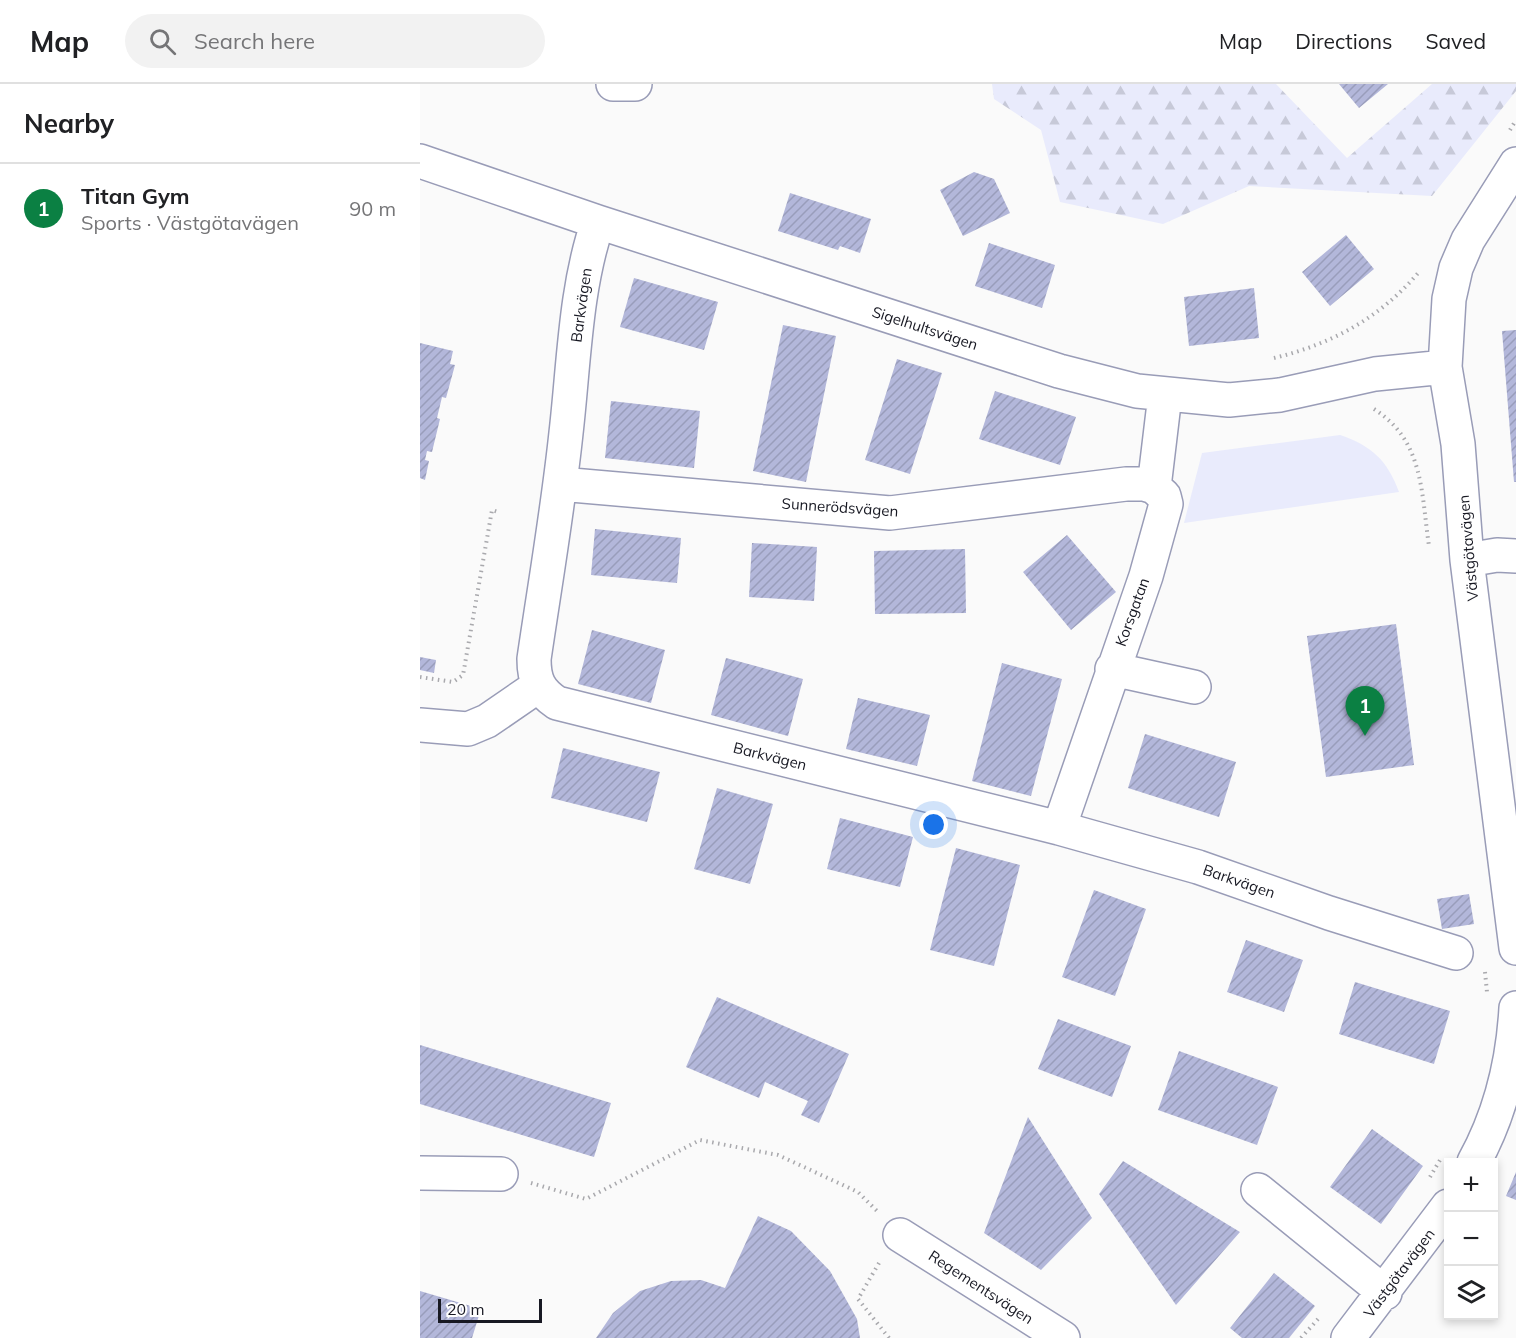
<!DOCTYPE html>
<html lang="en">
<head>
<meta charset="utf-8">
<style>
  :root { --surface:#fff; --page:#f2f2f2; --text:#202124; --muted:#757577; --line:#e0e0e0; --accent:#0b8043 }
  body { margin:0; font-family:Mulish,sans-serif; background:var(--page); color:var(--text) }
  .controls { position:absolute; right:18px; bottom:18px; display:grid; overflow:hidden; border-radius:0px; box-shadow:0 3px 9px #0003 }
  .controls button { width:54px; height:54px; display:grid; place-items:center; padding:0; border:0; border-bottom:2px solid var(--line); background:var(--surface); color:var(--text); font:30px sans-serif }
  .scale { position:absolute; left:18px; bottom:15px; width:104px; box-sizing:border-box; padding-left:6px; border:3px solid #181923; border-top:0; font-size:16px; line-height:21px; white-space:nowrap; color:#181923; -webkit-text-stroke:4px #fff; paint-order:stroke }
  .you { position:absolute; left:514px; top:741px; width:21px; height:21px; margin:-15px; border:4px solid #fff; border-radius:50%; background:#1a73e8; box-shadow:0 0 0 9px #1a73e833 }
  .badge { display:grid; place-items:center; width:39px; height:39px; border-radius:50%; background:var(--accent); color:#fff; font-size:20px; font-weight:700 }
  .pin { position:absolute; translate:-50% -50px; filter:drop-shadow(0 2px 3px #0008) }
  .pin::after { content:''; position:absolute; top:32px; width:21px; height:18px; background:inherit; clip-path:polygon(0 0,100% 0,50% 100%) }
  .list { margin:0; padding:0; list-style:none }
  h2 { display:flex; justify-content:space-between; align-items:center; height:78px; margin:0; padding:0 24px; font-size:26px }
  h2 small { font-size:20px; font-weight:400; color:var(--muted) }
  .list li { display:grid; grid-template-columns:39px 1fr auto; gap:18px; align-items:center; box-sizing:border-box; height:90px; padding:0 24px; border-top:2px solid var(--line) }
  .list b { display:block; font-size:22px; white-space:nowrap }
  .list p { margin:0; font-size:20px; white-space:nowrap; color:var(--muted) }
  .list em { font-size:20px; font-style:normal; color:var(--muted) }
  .icon { flex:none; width:33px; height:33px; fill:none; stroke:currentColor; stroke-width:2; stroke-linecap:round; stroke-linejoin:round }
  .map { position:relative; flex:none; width:1096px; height:1254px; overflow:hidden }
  header { display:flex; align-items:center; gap:36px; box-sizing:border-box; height:84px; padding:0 30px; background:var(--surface); border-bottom:2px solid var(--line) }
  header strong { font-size:28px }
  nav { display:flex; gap:33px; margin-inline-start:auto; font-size:21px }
  .search { width:420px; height:54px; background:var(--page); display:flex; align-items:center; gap:15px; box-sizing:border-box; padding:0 21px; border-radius:33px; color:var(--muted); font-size:22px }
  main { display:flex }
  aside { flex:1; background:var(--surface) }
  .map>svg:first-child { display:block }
</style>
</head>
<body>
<header>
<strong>Map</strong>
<div class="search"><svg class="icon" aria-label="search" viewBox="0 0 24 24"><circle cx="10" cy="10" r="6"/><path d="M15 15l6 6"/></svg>Search here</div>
<nav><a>Map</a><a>Directions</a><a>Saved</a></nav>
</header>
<main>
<aside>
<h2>Nearby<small></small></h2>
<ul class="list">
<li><span class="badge">1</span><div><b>Titan Gym</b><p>Sports · Västgötavägen</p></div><em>90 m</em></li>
</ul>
</aside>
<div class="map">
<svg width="1096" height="1254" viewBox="0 0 1096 1254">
  <defs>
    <pattern id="forest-firs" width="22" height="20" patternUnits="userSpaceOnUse" patternTransform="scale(1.5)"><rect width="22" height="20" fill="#e9ebfc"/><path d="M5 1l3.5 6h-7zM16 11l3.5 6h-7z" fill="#c7c9d8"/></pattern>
    <pattern id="building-hatch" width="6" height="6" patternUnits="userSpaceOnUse" patternTransform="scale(1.5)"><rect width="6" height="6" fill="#b3b7da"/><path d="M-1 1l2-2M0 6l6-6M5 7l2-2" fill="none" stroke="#999dbb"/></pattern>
  </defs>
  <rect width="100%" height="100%" fill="#fafafa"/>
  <path fill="url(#forest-firs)" d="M 572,0 L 856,0 L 927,74 L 1012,0 L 1096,0 L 1096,7 L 1012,112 L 829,102 L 743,140 L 640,118 L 621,46 L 574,15 Z"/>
  <path fill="#e9ebfc" d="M 920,351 C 952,362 967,376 979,408 L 764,439 L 782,369 Z"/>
  <path fill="url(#building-hatch)" d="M 919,0 L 968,0 L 939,24 Z
    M 554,88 L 574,95 L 590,129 L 543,152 L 520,106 Z
    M 370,109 L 451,135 L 440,169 L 420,162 L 418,166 L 358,147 Z
    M 926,151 L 954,185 L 910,222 L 882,188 Z
    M 569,159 L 635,181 L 622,224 L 555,202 Z
    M 214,194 L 298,218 L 284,266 L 200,243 Z
    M 834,204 L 839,254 L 769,262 L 764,213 Z
    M 363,241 L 416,252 L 386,398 L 333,387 Z
    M 1096,246 L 1096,398 L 1094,398 L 1082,247 Z
    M 0,259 L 33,267 L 30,280 L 35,281 L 26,314 L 22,313 L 17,334 L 20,335 L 12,368 L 7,367 L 5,376 L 9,377 L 5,396 L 0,394 Z
    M 477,275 L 522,289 L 490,390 L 445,376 Z
    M 575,307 L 656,333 L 640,381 L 559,355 Z
    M 191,317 L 280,327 L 274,384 L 185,374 Z
    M 175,445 L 261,454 L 257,499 L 171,491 Z
    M 647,451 L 696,508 L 651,546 L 603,488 Z
    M 332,459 L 397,463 L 394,517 L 329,513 Z
    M 545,465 L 546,529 L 455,530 L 454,467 Z
    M 976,540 L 994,681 L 906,693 L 887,552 Z
    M 172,546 L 245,566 L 231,619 L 158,600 Z
    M 0,573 L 16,576 L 14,589 L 0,586 Z
    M 306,574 L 383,595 L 368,652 L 291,631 Z
    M 582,579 L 642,595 L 611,712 L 552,697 Z
    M 438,614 L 510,631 L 497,682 L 426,665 Z
    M 725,650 L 816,678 L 799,733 L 708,704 Z
    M 143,664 L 240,688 L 227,738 L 131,714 Z
    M 297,704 L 353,720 L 330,800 L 274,785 Z
    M 420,734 L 493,753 L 480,803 L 407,785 Z
    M 536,764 L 600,781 L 574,882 L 510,866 Z
    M 674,806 L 726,825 L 695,912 L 642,893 Z
    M 1049,810 L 1054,840 L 1022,845 L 1017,815 Z
    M 826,856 L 883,876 L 864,928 L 807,908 Z
    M 935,898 L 1030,927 L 1014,980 L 919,950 Z
    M 297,913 L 429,970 L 399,1039 L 381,1031 L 388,1017 L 345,998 L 339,1014 L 266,983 Z
    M 638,935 L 711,962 L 692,1013 L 618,985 Z
    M 0,961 L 191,1019 L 174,1073 L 0,1020 Z
    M 759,967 L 858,1003 L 837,1061 L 738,1026 Z
    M 608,1033 L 672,1134 L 621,1186 L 564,1149 Z
    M 952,1045 L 1003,1082 L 961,1140 L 910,1103 Z
    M 703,1077 L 820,1148 L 756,1221 L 679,1110 Z
    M 1096,1088 L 1096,1116 L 1086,1112 Z
    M 338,1132 L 371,1147 L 410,1187 L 437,1235 L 440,1254 L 176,1254 L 193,1229 L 220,1207 L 251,1197 L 281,1196 L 305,1204 Z
    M 854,1189 L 895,1222 L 869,1254 L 822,1254 L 810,1244 Z
    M 0,1207 L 61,1225 L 52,1254 L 0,1254 Z"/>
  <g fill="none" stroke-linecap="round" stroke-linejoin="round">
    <defs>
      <path id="minor" d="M 193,0 L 215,0
        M 0,77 L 178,138 L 639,287 L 717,307 L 809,316 L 860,311 L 955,290 L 1025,283
        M 1096,80 L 1048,156 L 1036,184 L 1029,215 L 1025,283 L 1038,360 L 1047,476 L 1096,864
        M 178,138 C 155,204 154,280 146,349 C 138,425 125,500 114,575 C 114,596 119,607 137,619 L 639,744 L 778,783 L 909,829 L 1036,869
        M 140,400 L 470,429 L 706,400 L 724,400 L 734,403
        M 1047,476 L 1077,471 L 1096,472
        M 692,585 L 774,603
        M 0,641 L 48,645 L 67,637 L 118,602
        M 639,744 L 726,492 L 746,420 L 744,412 L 734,403 L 745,311
        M 1054,1078 C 1080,1031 1093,978 1096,924
        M 0,1089 L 81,1090
        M 838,1106 L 965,1209
        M 480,1151 L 643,1254
        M 928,1254 L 1028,1122"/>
    </defs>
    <use href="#minor" stroke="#999cb7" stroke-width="36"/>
    <path stroke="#a9a9ad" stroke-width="4" stroke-dasharray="1.5 4.5" stroke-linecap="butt" d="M 1090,46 L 1096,36
      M 854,274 C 912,260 960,234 999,188
      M 954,325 C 1004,357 1001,408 1009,462
      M 0,593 L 33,598 L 43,591 L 72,426 L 78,428
      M 1065,888 L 1067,908
      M 1010,1093 L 1020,1076
      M 111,1099 L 166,1115 L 280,1056 L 358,1071 L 438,1108 L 457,1127
      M 459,1179 L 438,1215 L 469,1254
      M 881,1254 L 898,1235"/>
    <use href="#minor" stroke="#fff" stroke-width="33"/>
  </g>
  <g text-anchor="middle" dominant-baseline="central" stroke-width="4.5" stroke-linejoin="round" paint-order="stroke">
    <g font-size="15" fill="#181923" stroke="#fff">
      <text transform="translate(161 221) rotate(-82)">Barkvägen</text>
      <text transform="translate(505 244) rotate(18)">Sigelhultsvägen</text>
      <text transform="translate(420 423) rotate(4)">Sunnerödsvägen</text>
      <text transform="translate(1048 464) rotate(-95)">Västgötavägen</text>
      <text transform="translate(712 528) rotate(-70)">Korsgatan</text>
      <text transform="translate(350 672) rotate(14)">Barkvägen</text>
      <text transform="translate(819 797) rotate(19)">Barkvägen</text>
      <text transform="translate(979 1189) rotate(-53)">Västgötavägen</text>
      <text transform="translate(561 1203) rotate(33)">Regementsvägen</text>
    </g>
  </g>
</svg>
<div class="controls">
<button>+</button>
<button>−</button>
<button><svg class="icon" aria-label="layers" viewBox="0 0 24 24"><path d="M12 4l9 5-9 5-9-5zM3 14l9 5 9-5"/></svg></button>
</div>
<div class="scale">20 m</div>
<div class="you"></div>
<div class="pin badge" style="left:945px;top:652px">1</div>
</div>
</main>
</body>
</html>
